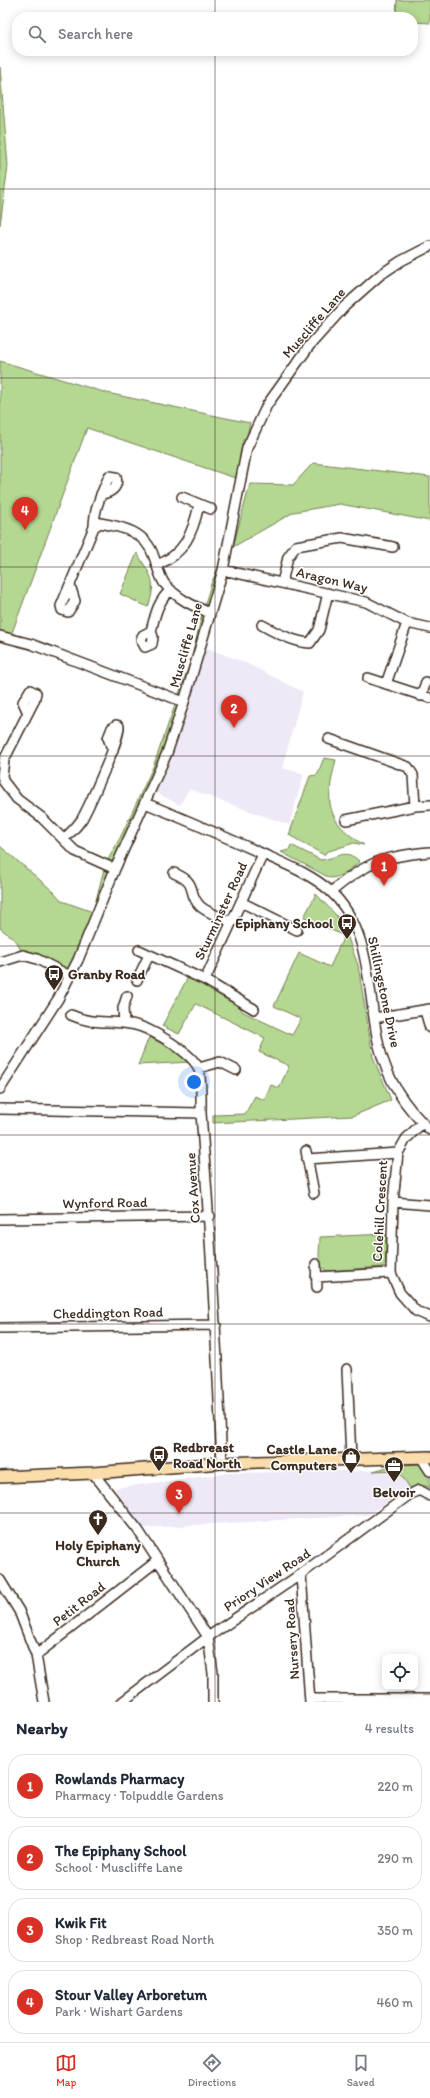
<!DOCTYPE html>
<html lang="en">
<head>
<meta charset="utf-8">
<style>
  :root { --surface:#fff; --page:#f6f6f7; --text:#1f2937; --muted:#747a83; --line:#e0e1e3; --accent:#d93025 }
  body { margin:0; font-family:Itim,sans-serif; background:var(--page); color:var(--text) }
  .controls { position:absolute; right:12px; bottom:12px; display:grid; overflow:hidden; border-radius:8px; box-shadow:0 2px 10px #0003 }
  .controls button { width:36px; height:36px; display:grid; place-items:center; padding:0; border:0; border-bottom:1px solid var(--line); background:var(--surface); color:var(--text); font:20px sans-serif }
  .you { position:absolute; left:194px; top:1082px; width:14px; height:14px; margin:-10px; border:3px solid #fff; border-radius:50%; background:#1a73e8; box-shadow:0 0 0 6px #1a73e833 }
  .badge { display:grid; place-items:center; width:26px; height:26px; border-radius:50%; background:var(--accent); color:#fff; font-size:13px; font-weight:700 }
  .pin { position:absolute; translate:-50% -33px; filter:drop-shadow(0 1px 2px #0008) }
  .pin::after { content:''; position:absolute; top:21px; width:14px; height:12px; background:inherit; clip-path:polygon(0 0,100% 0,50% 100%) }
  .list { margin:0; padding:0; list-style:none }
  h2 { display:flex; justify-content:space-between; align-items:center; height:52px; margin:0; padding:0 16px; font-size:17px }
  h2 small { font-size:13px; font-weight:400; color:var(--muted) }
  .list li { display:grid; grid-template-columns:26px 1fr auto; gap:12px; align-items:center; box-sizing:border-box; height:64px; margin:0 8px 8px; padding:0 8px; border:1px solid var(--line); border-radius:16px }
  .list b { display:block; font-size:15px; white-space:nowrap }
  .list p { margin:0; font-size:13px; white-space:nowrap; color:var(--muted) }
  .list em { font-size:13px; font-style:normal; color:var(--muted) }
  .icon { flex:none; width:22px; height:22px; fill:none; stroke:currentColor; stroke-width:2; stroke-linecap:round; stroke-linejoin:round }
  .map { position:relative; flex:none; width:430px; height:1702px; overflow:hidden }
  .search { position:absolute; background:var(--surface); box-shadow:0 2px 10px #0003; left:12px; right:12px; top:12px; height:44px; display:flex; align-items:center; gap:10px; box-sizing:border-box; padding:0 14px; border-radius:16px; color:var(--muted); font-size:15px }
  .sheet { height:340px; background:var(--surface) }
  nav { display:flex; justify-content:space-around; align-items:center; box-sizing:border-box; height:56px; border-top:1px solid var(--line); background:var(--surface); font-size:11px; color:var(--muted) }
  nav a { display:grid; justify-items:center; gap:2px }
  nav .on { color:var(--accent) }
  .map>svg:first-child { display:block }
</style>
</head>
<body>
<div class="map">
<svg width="430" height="1702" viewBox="0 0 430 1702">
  <rect width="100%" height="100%" fill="#fff"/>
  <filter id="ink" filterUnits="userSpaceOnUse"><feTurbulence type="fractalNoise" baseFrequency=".025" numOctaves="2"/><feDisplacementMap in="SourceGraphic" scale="8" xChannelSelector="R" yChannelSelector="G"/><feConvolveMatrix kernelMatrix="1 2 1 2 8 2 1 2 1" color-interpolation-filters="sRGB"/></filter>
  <g filter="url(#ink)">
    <path fill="#eee8f7" d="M 202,646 L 248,664 L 303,692 L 282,768 L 304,774 L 289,825 L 189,789 L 180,805 L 151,790 Z
      M 398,1470 L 410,1488 L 367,1515 L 143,1528 L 114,1488 L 230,1473 Z"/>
    <path fill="#b4d791" stroke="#788058" d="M 397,0 L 430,0 L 430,23 L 413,22 L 413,17 L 396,17 Z
      M 0,67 L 8,166 L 0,225 Z
      M 0,361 L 107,393 L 250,423 L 247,436 L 243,440 L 238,479 L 87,428 L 9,641 L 0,639 Z
      M 313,463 L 430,477 L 430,521 L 340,504 L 294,512 L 233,547 L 250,484 L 293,485 Z
      M 231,537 L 184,702 L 70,976 L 23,955 L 17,942 L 0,928 L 0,846 L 54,892 L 62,901 L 93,912 L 105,865 L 120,838 L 153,767 L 192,657 L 203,610 L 211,584 Z
      M 137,553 C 150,575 158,580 148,607 L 120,594 Z
      M 324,758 L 336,760 C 325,803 325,820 364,845 L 354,843 L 326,852 L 324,855 L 289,835 L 310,776 L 317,775 Z
      M 291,845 L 321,860 C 339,858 345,847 360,862 C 351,868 341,878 330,878 L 281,852 L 289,850 Z
      M 316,894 L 336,915 L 344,927 L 358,965 L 373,1057 L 391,1100 L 353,1116 L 213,1123 L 213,1115 L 245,1114 L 255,1096 L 264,1100 L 271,1085 L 279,1088 L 289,1066 L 259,1052 L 265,1038 L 196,1004 L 179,1034 L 162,1026 L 189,975 L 235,998 L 243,1012 L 292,1035 L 301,1019 L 274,1006 L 299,953 L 330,967 L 344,936 L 304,917 Z
      M 149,1037 L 180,1053 L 190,1062 L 138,1065 Z
      M 386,1234 L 386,1263 L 383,1267 L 328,1271 C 315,1267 320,1248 320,1237 Z
      M 421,1464 L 430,1474 L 430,1488 L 426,1486 L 410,1488 L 398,1470 L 373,1471 L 395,1465 Z"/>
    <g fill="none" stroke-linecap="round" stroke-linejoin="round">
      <defs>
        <path id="minor" d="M 182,497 L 211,509
          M 94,527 C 94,508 102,493 109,476 L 116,477 C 119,488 110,493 101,494
          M 157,565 C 185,554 193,532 199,505
          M 223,570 L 366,602 L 407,623 L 430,628
          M 282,583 L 288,557 L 296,546 L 342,538 L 393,547
          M 70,585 L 75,601 L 68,612 L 62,610 L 61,606 L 94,527 L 100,523 C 124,527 146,532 154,557 C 157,565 159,575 164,583 C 176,598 193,606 210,613
          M 262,625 C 276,633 294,642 310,643 L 319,630 L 328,593
          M 151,631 L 153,637 L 152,644 L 145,647 L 141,640 L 143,635 L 151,631 C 155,616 158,600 171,590
          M 0,636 L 31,644 L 184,702
          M 368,678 L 430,698
          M 386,684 L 407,623
          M 421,696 L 426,682
          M 28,713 L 23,702 L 30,690 L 36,693 L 34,701 L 4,760 L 2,776 L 4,782 L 17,799 L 41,817 L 75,851 L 115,869
          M 329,739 L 408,767 L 413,775 L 415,806
          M 145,803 C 184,819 223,836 261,853 C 285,864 311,874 330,891 C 373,930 367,995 379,1046 C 388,1081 404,1106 430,1130
          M 346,820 L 415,806 L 430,805
          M 63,839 C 70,834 77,826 82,819 C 88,808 123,732 119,726 L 116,725 L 112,728 L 108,738 L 113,751
          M 174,873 C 200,884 186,892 200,906 C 207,913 222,917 231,922
          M 331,892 C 366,862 385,856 430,852
          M 241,902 L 297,930
          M 139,950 L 205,980 L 254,1009
          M 0,962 L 23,955 L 37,959 L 70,976
          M 137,980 L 149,955
          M 205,980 L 263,854
          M 425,1011 L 430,1028
          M 71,1015 C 93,1025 107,1020 130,1024 C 148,1026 189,1051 198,1067 C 202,1075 201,1103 201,1113
          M 374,1018 L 430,1009
          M 124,1023 L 123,1008 L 127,996
          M 199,1068 L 220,1062 L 236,1070
          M 0,1089 L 58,999 L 78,960 L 115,869 L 167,753 L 184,702 L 223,570 L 247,448 L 267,405 L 310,345 L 345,306 L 380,275 L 401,261 L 430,246
          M 0,1109 L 201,1113 C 210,1229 217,1346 222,1463
          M 422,1123 L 406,1139 L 398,1153 L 393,1202 L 391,1273 L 400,1293 L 416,1311 L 430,1317
          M 306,1151 L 314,1193
          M 307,1159 L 398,1153
          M 393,1202 L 430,1205
          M 0,1219 L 210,1216
          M 316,1264 L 317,1287
          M 316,1277 L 391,1273
          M 0,1328 L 216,1325
          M 347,1369 L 351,1458
          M 421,1457 L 430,1471
          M 93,1473 L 138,1530 L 208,1637 L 213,1673 L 213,1702
          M 301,1574 L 310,1702
          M 0,1580 L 19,1611 L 36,1655 L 44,1702
          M 36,1655 L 157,1561
          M 310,1699 L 430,1699
          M 122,1702 L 208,1637 L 301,1574 L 409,1495 L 419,1490 L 430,1496"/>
        <path id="major" d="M 0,1477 L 93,1473 L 222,1463 L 430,1457"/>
      </defs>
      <use href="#minor" stroke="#3b2a1e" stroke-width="12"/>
      <use href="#major" stroke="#3b2a1e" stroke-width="14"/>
      <use href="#minor" stroke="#fff" stroke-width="9"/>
      <use href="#major" stroke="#fbddab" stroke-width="11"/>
    </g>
  </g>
  <path fill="none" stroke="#3b2a1e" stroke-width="1" stroke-opacity="0.55" d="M 215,0 L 215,17M 215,51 L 215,1702M 0,189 L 430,189M 0,378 L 430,378M 0,567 L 430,567M 0,756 L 430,756M 0,946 L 430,946M 0,1135 L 430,1135M 0,1324 L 430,1324M 0,1513 L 430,1513"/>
  <defs>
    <symbol id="bus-pin" viewBox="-11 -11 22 30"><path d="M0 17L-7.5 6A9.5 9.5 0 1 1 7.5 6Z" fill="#3b2a1e" stroke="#fff"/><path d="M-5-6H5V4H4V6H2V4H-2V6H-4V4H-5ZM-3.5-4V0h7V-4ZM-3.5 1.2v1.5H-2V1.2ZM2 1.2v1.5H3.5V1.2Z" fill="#fff"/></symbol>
    <symbol id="shop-pin" viewBox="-11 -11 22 30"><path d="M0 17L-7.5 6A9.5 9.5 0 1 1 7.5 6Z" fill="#3b2a1e" stroke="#fff"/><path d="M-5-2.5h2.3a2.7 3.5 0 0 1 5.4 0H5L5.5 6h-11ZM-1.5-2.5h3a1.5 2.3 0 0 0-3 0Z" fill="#fff"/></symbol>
    <symbol id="office-pin" viewBox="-11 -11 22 30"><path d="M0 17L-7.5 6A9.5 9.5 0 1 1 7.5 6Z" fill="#3b2a1e" stroke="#fff"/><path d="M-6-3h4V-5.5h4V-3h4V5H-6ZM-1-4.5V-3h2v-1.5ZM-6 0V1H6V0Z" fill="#fff"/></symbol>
    <symbol id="church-pin" viewBox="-11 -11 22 30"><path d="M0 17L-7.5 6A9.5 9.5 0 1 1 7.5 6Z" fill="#3b2a1e" stroke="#fff"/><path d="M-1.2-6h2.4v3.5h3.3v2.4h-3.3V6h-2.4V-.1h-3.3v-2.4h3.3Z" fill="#fff"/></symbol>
  </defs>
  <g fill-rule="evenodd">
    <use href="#bus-pin" x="336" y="912" width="22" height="30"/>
    <use href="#bus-pin" x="43" y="963" width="22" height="30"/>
    <use href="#bus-pin" x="148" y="1444" width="22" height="30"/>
    <use href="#shop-pin" x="340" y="1446" width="22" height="30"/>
    <use href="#office-pin" x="383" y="1455" width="22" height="30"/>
    <use href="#church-pin" x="87" y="1508" width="22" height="30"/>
  </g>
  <g text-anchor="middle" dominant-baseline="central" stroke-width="3" stroke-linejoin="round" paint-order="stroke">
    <g font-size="14" fill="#3b2a1e" stroke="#fff">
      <text transform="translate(314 323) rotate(-49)">Muscliffe Lane</text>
      <text transform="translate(332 580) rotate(13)">Aragon Way</text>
      <text transform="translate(186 645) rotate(-74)">Muscliffe Lane</text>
      <text transform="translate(221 911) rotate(-65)">Sturminster Road</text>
      <text transform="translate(384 992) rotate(78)">Shillingstone Drive</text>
      <text transform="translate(193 1188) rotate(-94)">Cox Avenue</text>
      <text transform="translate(105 1203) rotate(-1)">Wynford Road</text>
      <text transform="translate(380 1211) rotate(-87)">Colehill Crescent</text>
      <text transform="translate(108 1313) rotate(-1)">Cheddington Road</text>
      <text transform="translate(267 1580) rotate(-34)">Priory View Road</text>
      <text transform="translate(79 1604) rotate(-38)">Petit Road</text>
      <text transform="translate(292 1639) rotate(-94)">Nursery Road</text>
    </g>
    <g font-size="14" font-weight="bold" fill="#3b2a1e" stroke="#fff" text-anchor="end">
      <text x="333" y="923">Epiphany School</text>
      <text x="68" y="974" text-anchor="start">Granby Road</text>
      <text x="173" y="1447" text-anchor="start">Redbreast<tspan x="173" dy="16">Road North</tspan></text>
      <text x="337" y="1449">Castle Lane<tspan x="337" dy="16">Computers</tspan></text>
      <text x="394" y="1492" text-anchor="middle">Belvoir</text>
      <text x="98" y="1545" text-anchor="middle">Holy Epiphany<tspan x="98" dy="16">Church</tspan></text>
    </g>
  </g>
</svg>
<div class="controls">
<button><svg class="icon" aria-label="locate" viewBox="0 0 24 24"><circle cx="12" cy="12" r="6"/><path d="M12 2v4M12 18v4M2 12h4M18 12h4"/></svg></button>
</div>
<div class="you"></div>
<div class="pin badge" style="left:384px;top:886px">1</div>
<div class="pin badge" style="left:234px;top:728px">2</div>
<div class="pin badge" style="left:179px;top:1514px">3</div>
<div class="pin badge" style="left:25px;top:530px">4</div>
<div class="search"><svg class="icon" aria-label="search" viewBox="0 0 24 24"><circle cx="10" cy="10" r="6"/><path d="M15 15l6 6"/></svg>Search here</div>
</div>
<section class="sheet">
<h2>Nearby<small>4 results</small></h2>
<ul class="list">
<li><span class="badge">1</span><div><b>Rowlands Pharmacy</b><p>Pharmacy · Tolpuddle Gardens</p></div><em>220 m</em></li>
<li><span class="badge">2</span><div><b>The Epiphany School</b><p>School · Muscliffe Lane</p></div><em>290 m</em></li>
<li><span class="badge">3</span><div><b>Kwik Fit</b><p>Shop · Redbreast Road North</p></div><em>350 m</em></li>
<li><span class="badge">4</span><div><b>Stour Valley Arboretum</b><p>Park · Wishart Gardens</p></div><em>460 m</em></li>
</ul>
</section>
<nav>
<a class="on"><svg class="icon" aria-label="map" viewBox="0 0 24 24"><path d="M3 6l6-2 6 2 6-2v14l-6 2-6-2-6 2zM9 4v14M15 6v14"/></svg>Map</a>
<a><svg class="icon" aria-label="directions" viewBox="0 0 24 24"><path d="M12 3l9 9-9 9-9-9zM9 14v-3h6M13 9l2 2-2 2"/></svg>Directions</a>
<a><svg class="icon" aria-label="saved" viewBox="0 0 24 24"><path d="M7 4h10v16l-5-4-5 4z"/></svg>Saved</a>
</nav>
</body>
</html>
